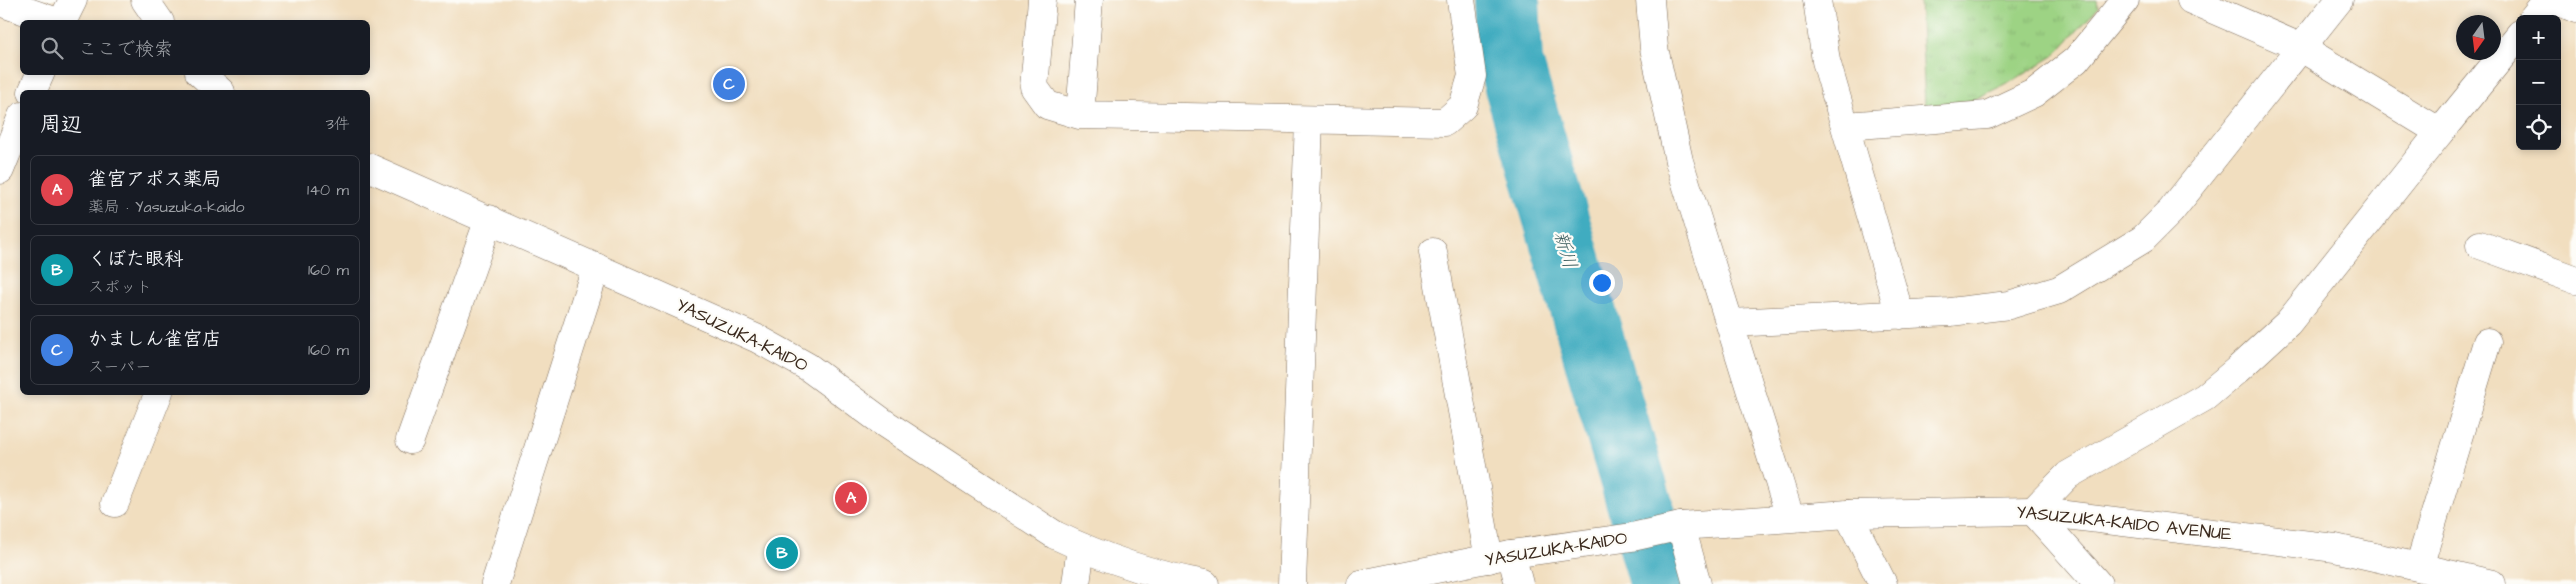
<!DOCTYPE html>
<html lang="ja">
<head>
<meta charset="utf-8">
<style>
  :root { --surface:#171b24; --page:#20242c; --text:#f1f3f6; --muted:#9ea1a6; --line:#363941; --accent:#d1495b }
  body { margin:0; font-family:"Architects Daughter","Klee One",sans-serif; background:var(--page); color:var(--text) }
  .controls { position:absolute; right:15px; top:15px; display:grid; overflow:hidden; border-radius:8px; box-shadow:0 2px 8px #0003 }
  .controls button { width:45px; height:45px; display:grid; place-items:center; padding:0; border:0; border-bottom:1px solid var(--line); background:var(--surface); color:var(--text); font:25px sans-serif }
  .compass { position:absolute; left:2456px; top:15px; width:45px; height:45px; border-radius:50%; background:var(--surface); box-shadow:0 2px 8px #0003; rotate:194deg }
  .you { position:absolute; left:1601px; top:282px; width:18px; height:18px; margin:-12px; border:4px solid #fff; border-radius:50%; background:#1a73e8; box-shadow:0 0 0 8px #1a73e833 }
  .badge { display:grid; place-items:center; width:32px; height:32px; border-radius:50%; background:var(--accent); color:#fff; font-size:16px; font-weight:700 }
  .pin { position:absolute; translate:-50% -50%; border:2px solid #fff; box-shadow:0 1px 5px #0006 }
  .list { margin:0; padding:0; list-style:none }
  h2 { display:flex; justify-content:space-between; align-items:center; height:65px; margin:0; padding:0 20px; font-size:21px }
  h2 small { font-size:16px; font-weight:400; color:var(--muted) }
  .list li { display:grid; grid-template-columns:32px 1fr auto; gap:15px; align-items:center; box-sizing:border-box; height:70px; margin:0 10px 10px; padding:0 10px; border:1px solid var(--line); border-radius:8px }
  .list b { display:block; font-size:19px; white-space:nowrap }
  .list p { margin:0; font-size:16px; white-space:nowrap; color:var(--muted) }
  .list em { font-size:16px; font-style:normal; color:var(--muted) }
  .icon { flex:none; width:28px; height:28px; fill:none; stroke:currentColor; stroke-width:2; stroke-linecap:round; stroke-linejoin:round }
  .map { position:relative; flex:none; width:2576px; height:584px; overflow:hidden }
  .search { position:absolute; background:var(--surface); box-shadow:0 2px 8px #0003; left:20px; top:20px; width:350px; height:55px; display:flex; align-items:center; gap:12px; box-sizing:border-box; padding:0 18px; border-radius:8px; color:var(--muted); font-size:19px }
  .panel { position:absolute; background:var(--surface); box-shadow:0 2px 8px #0003; left:20px; top:90px; width:350px; height:305px; border-radius:8px }
  .map>svg:first-child { display:block }
</style>
</head>
<body>
<div class="map">
<svg width="2576" height="584" viewBox="0 0 2576 584">
  <defs>
    <pattern id="park-tufts" width="24" height="20" patternUnits="userSpaceOnUse" patternTransform="scale(1.25)"><rect width="24" height="20" fill="#9dd384"/><path d="M3 7l-1-3M5 7V3M7 7l1-3M15 17l-1-3M17 17v-4M19 17l1-3" fill="none" stroke="#88b572"/></pattern>
  </defs>
  <rect width="100%" height="100%" fill="#fdfcf7"/>
  <filter id="ink" filterUnits="userSpaceOnUse"><feTurbulence type="fractalNoise" baseFrequency=".02" numOctaves="2"/><feDisplacementMap in="SourceGraphic" scale="10" xChannelSelector="R" yChannelSelector="G"/><feConvolveMatrix kernelMatrix="1 2 1 2 8 2 1 2 1" color-interpolation-filters="sRGB"/></filter>
  <filter id="wash" filterUnits="userSpaceOnUse"><feTurbulence type="fractalNoise" baseFrequency=".0096" numOctaves="4" result="noise"/><feDisplacementMap in="SourceGraphic" scale="20" xChannelSelector="R" yChannelSelector="G"/><feGaussianBlur stdDeviation="1.12" result="paint"/><feColorMatrix in="noise" values="0 0 0 0 0 0 0 0 0 0 0 0 0 0 0 0 0 1.4 0 .05"/><feComposite in="paint" operator="in"/></filter>
  <g filter="url(#wash)">
    <rect width="100%" height="100%" fill="#f1debf"/>
    <path fill="url(#park-tufts)" stroke="#6c7e51" d="M 1920,0 L 2097,0 L 2098,8 L 2055,55 L 2014,80 L 1973,100 L 1925,106 Z"/>
    <g fill="none" stroke-linecap="round" stroke-linejoin="round">
      <path stroke="#41acc0" stroke-width="66" d="M 1507,0 L 1510,62 L 1663,584"/>
    </g>
  </g>
  <g filter="url(#ink)">
    <g fill="none" stroke-linecap="round" stroke-linejoin="round">
      <defs>
        <path id="street" d="M 1042,0 L 1034,87 L 1047,105 L 1080,115
          M 1089,0 L 1080,115 L 1445,122 L 1463,106 L 1472,76 L 1461,0
          M 1650,0 L 1654,48 L 1679,161 L 1790,517
          M 1817,0 L 1826,61 L 1900,315
          M 2555,0 L 2576,9
          M 0,2 L 57,22
          M 62,22 L 73,0
          M 32,92 L 41,72
          M 1846,126 L 1987,115 L 2034,93 L 2076,60 L 2125,0
          M 0,170 L 22,116
          M 2480,245 L 2576,280
          M 1433,252 L 1489,559
          M 1731,323 L 1950,312 L 2009,305 L 2059,290 L 2143,239 L 2171,211 L 2339,0
          M 410,440 L 489,219
          M 115,503 L 159,392
          M 1848,514 L 1883,584
          M 1681,526 L 1697,584
          M 1511,554 L 1519,584
          M 2419,567 L 2487,342
          M 495,584 L 596,267
          M 1076,584 L 1081,547
          M 1292,584 L 1309,120
          M 2098,584 L 2033,511 L 2068,475 L 2205,397 L 2237,370 L 2288,323 L 2440,132"/>
        <path id="secondary" d="M 145,0 L 160,22
          M 2191,0 L 2300,47 L 2440,132 L 2520,34
          M 2532,19 L 2547,0
          M 199,72 L 221,92
          M 368,167 L 758,339 L 808,367 L 884,423 L 1055,535 C 1103,558 1153,575 1205,584
          M 1361,584 L 1511,554 L 1632,537 L 1681,526 L 1848,514 L 2033,511 L 2335,548 L 2492,584"/>
      </defs>
      <use href="#street" stroke="#7b6956" stroke-width="29"/>
      <use href="#secondary" stroke="#7b6956" stroke-width="29"/>
      <use href="#street" stroke="#fff" stroke-width="28"/>
      <use href="#secondary" stroke="#fff" stroke-width="28"/>
    </g>
  </g>
  <g text-anchor="middle" dominant-baseline="central" stroke-width="4.5" stroke-linejoin="round" paint-order="stroke">
    <g font-size="18" fill="#3b2a1e" stroke="#fdfcf7">
      <text transform="translate(742 335) rotate(26)">YASUZUKA-KAIDO</text>
      <text transform="translate(2124 523) rotate(6)">YASUZUKA-KAIDO AVENUE</text>
      <text transform="translate(1556 549) rotate(-9)">YASUZUKA-KAIDO</text>
    </g>
    <g font-size="19" font-style="italic" fill="#3d5e5f" stroke="#fdfcf7">
      <text transform="translate(1565 250) rotate(74)">新川</text>
    </g>
  </g>
</svg>
<div class="controls">
<button>+</button>
<button>−</button>
<button><svg class="icon" aria-label="locate" viewBox="0 0 24 24"><circle cx="12" cy="12" r="6"/><path d="M12 2v4M12 18v4M2 12h4M18 12h4"/></svg></button>
</div>
<svg class="compass" viewBox="-18 -18 36 36"><path d="M0-13l5 13h-10z" fill="#e53935"/><path d="M0 13l5-13h-10z" fill="#9ea1a6"/></svg>
<div class="you"></div>
<div class="pin badge" style="left:851px;top:498px;background:#e0444e">A</div>
<div class="pin badge" style="left:782px;top:553px;background:#0f9aa8">B</div>
<div class="pin badge" style="left:729px;top:84px;background:#3f7fe0">C</div>
<div class="search"><svg class="icon" aria-label="search" viewBox="0 0 24 24"><circle cx="10" cy="10" r="6"/><path d="M15 15l6 6"/></svg>ここで検索</div>
<section class="panel">
<h2>周辺<small>3件</small></h2>
<ul class="list">
<li><span class="badge" style="background:#e0444e">A</span><div><b>雀宮アポス薬局</b><p>薬局 · Yasuzuka-kaido</p></div><em>140 m</em></li>
<li><span class="badge" style="background:#0f9aa8">B</span><div><b>くぼた眼科</b><p>スポット</p></div><em>160 m</em></li>
<li><span class="badge" style="background:#3f7fe0">C</span><div><b>かましん雀宮店</b><p>スーパー</p></div><em>160 m</em></li>
</ul>
</section>
</div>
</body>
</html>
